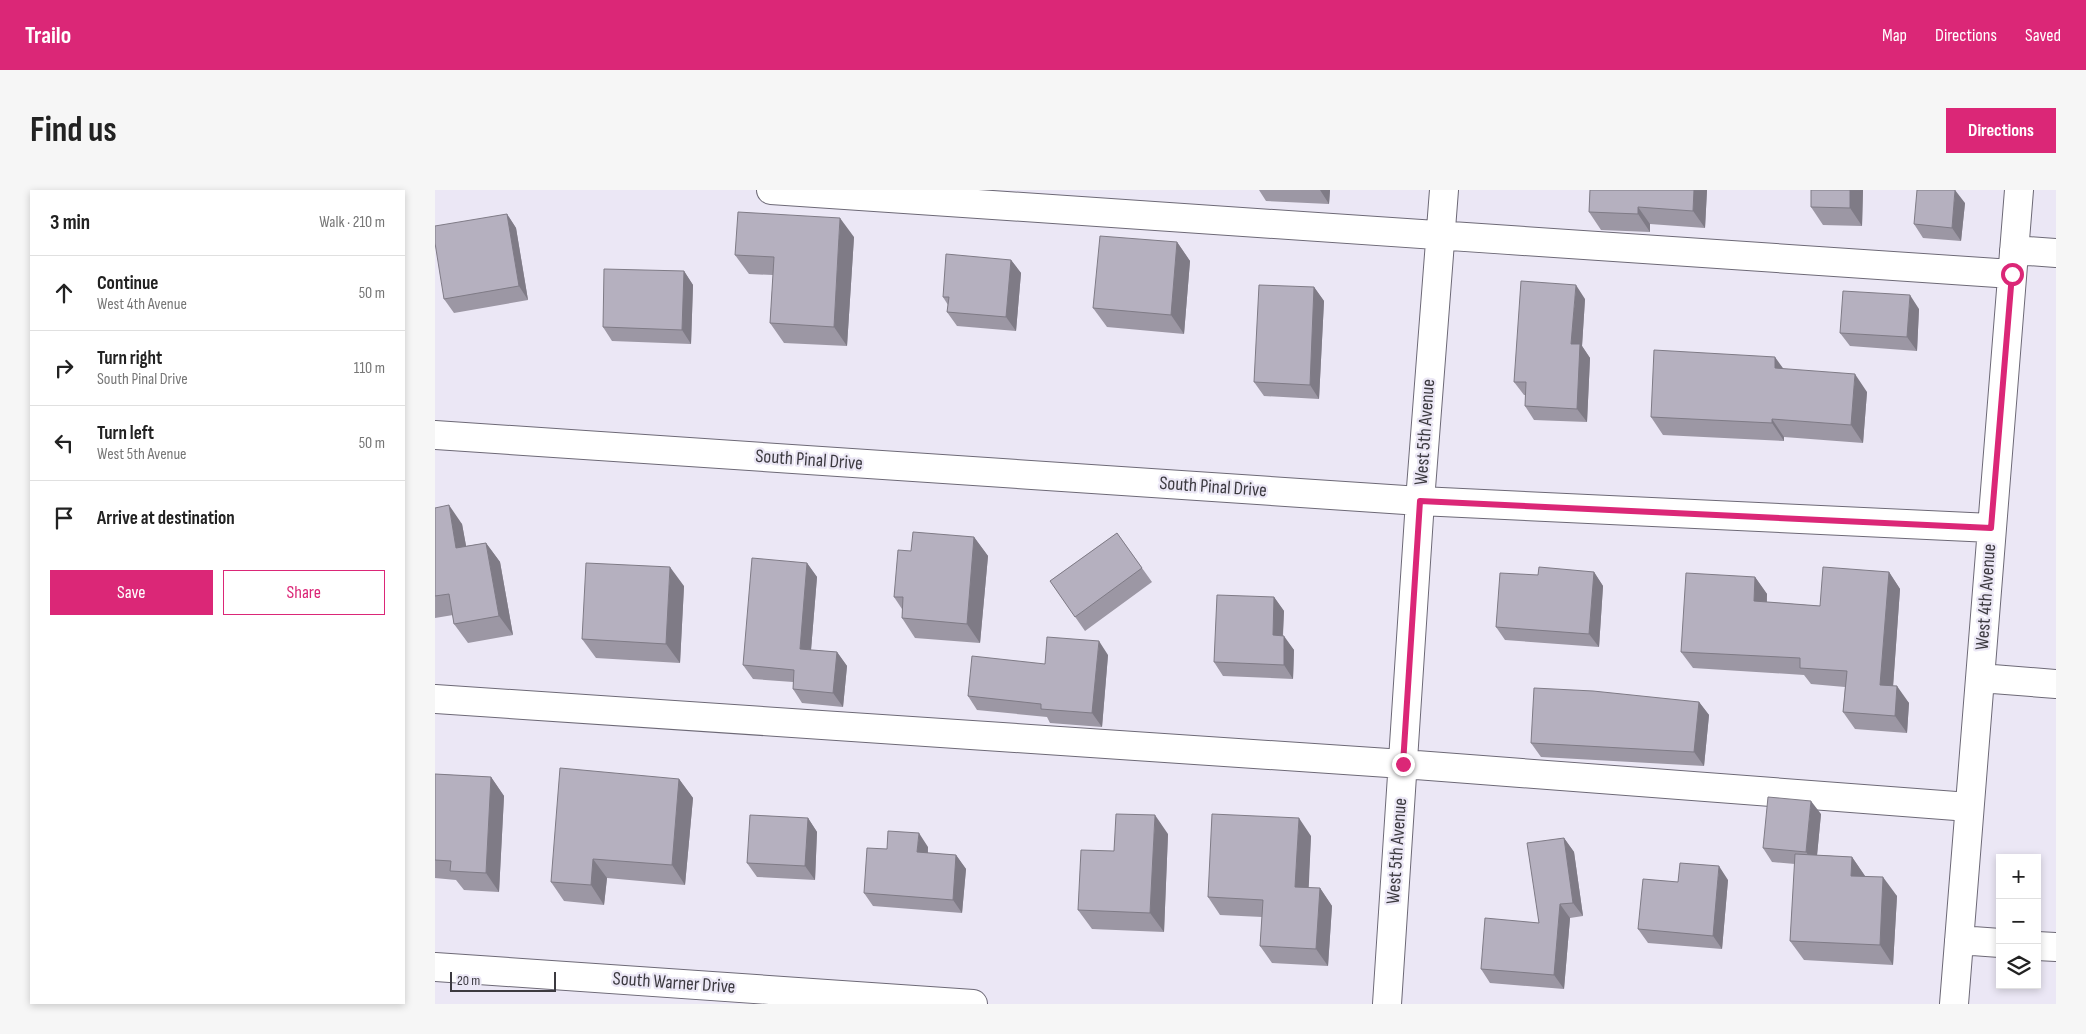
<!DOCTYPE html>
<html lang="en">
<head>
<meta charset="utf-8">
<style>
  :root { --surface:#fff; --page:#f6f6f6; --text:#222; --muted:#767676; --line:#e0e0e0; --accent:#db2777 }
  body { margin:0; font-family:"Sofia Sans Condensed",sans-serif; background:var(--page); color:var(--text) }
  .controls { position:absolute; right:15px; bottom:15px; display:grid; overflow:hidden; border-radius:0px; box-shadow:0 2px 8px #0003 }
  .controls button { width:45px; height:45px; display:grid; place-items:center; padding:0; border:0; border-bottom:1px solid var(--line); background:var(--surface); color:var(--text); font:25px sans-serif }
  .scale { position:absolute; left:15px; bottom:12px; width:106px; box-sizing:border-box; padding-left:5px; border:2px solid #3c3a40; border-top:0; font-size:14px; line-height:18px; white-space:nowrap; color:#3c3a40; -webkit-text-stroke:4px #ebe7f5; paint-order:stroke }
  .stop { position:absolute; width:15px; height:15px; margin:-11px; border:4px solid #db2777; border-radius:50%; background:#fff }
  .stop.end { background:#db2777; border-color:#fff; box-shadow:0 1px 5px #0008 }
  .list { margin:0; padding:0; list-style:none }
  h2 { display:flex; justify-content:space-between; align-items:center; height:65px; margin:0; padding:0 20px; font-size:21px }
  h2 small { font-size:16px; font-weight:400; color:var(--muted) }
  .list li { display:grid; grid-template-columns:32px 1fr auto; gap:15px; align-items:center; box-sizing:border-box; height:75px; padding:0 20px; border-top:1px solid var(--line) }
  .list b { display:block; font-size:19px; white-space:nowrap }
  .list p { margin:0; font-size:16px; white-space:nowrap; color:var(--muted) }
  .list em { font-size:16px; font-style:normal; color:var(--muted) }
  .actions { display:flex; gap:10px; padding:15px 20px }
  .actions a { flex:1; padding:11px 0; border:1px solid var(--accent); border-radius:0px; text-align:center; font-size:18px; color:var(--accent) }
  .actions .main { background:var(--accent); color:#fff }
  .icon { flex:none; width:28px; height:28px; fill:none; stroke:currentColor; stroke-width:2; stroke-linecap:round; stroke-linejoin:round }
  .map { position:relative; flex:none; width:1621px; height:814px; overflow:hidden; border-radius:0px }
  header { display:flex; align-items:center; gap:30px; box-sizing:border-box; height:70px; padding:0 25px; background:var(--accent); color:#fff }
  header strong { font-size:24px }
  nav { display:flex; gap:28px; margin-inline-start:auto; font-size:18px }
  .intro { display:flex; align-items:center; justify-content:space-between; box-sizing:border-box; height:120px; padding:0 30px }
  h1 { margin:0; font-size:35px }
  .button { padding:12px 22px; border-radius:0px; background:var(--accent); color:#fff; font-size:18px; font-weight:700 }
  main { display:flex; gap:30px; padding:0 30px }
  aside { flex:1; background:var(--surface); border-radius:0px; box-shadow:0 2px 8px #0003 }
  .map>svg:first-child { display:block }
</style>
</head>
<body>
<header>
<strong>Trailo</strong>
<nav><a>Map</a><a>Directions</a><a>Saved</a></nav>
</header>
<div class="intro"><h1>Find us</h1><a class="button">Directions</a></div>
<main>
<aside>
<h2>3 min<small>Walk · 210 m</small></h2>
<ul class="list">
<li><svg class="icon" aria-label="ahead" viewBox="0 0 24 24"><path d="M12 20V5M6 11l6-6 6 6"/></svg><div><b>Continue</b><p>West 4th Avenue</p></div><em>50 m</em></li>
<li><svg class="icon" aria-label="right" viewBox="0 0 24 24"><path d="M7 20v-9h11M14 6l5 5-5 5"/></svg><div><b>Turn right</b><p>South Pinal Drive</p></div><em>110 m</em></li>
<li><svg class="icon" aria-label="left" viewBox="0 0 24 24"><path d="M17 20v-9H6M10 6l-5 5 5 5"/></svg><div><b>Turn left</b><p>West 5th Avenue</p></div><em>50 m</em></li>
<li><svg class="icon" aria-label="arrive" viewBox="0 0 24 24"><path d="M6 21V4h12l-3 4 3 4H6"/></svg><div><b>Arrive at destination</b></div></li>
</ul>
<div class="actions"><a class="main">Save</a><a>Share</a></div>
</aside>
<div class="map">
<svg width="1621" height="814" viewBox="0 0 1621 814">
  <rect width="100%" height="100%" fill="#ebe7f5"/>
  <g fill="none" stroke-linecap="round" stroke-linejoin="round">
    <defs>
      <path id="minor" d="M 336,0 L 1577,84
        M 1579,60 L 1621,63
        M 0,245 L 985,311 L 1556,338
        M 1545,488 L 1621,494
        M 0,509 L 968,574 L 1534,617
        M 1524,750 L 1565,753
        M 1602,756 L 1621,757
        M 0,777 L 538,814
        M 952,814 L 985,311 L 1009,0
        M 1519,814 L 1584,0"/>
    </defs>
    <use href="#minor" stroke="#6d6976" stroke-width="30"/>
    <use href="#minor" stroke="#fff" stroke-width="28"/>
  </g>
  <path fill="#9c97a4" d="M 824,0 L 895,0 L 894,14 L 831,11 Z
    M 1155,0 L 1272,0 L 1270,38 L 1215,34 L 1215,42 L 1166,40 L 1154,22 Z
    M 1376,0 L 1428,0 L 1427,36 L 1388,35 L 1376,17 Z
    M 1530,13 L 1526,51 L 1488,48 L 1479,34 Z
    M 72,24 L 81,38 L 93,110 L 19,123 L 9,109 Z
    M 419,47 L 412,156 L 349,153 L 335,133 L 338,85 L 314,84 L 300,65 Z
    M 742,52 L 755,71 L 749,144 L 672,137 L 658,118 Z
    M 576,70 L 586,83 L 581,141 L 522,136 L 512,122 L 513,115 L 508,107 Z
    M 249,81 L 258,95 L 256,154 L 177,151 L 168,137 Z
    M 879,97 L 889,111 L 884,209 L 829,206 L 819,192 Z
    M 1150,109 L 1147,156 L 1155,168 L 1152,232 L 1099,230 L 1090,216 L 1091,205 L 1089,205 L 1079,192 Z
    M 1484,119 L 1482,161 L 1415,156 L 1405,143 Z
    M 1348,179 L 1432,202 L 1428,253 L 1349,247 L 1349,251 L 1228,245 L 1216,227 Z
    M 0,318 L 27,334 L 31,356 L 51,353 L 65,372 L 78,445 L 33,453 L 19,434 L 18,425 L 0,428 Z
    M 682,343 L 717,392 L 650,441 L 615,391 Z
    M 539,347 L 553,366 L 545,453 L 480,448 L 467,428 L 467,419 L 459,407 L 476,361 Z
    M 372,373 L 382,387 L 376,460 L 402,462 L 412,476 L 408,517 L 367,513 L 358,499 L 358,492 L 318,489 L 308,475 Z
    M 1159,382 L 1168,396 L 1164,457 L 1070,450 L 1061,437 L 1103,385 Z
    M 1454,382 L 1465,399 L 1458,496 L 1474,513 L 1472,543 L 1420,539 L 1408,522 L 1410,497 L 1376,494 L 1369,485 L 1258,478 L 1246,462 L 1320,387 L 1332,404 L 1332,412 L 1385,416 Z
    M 249,396 L 245,473 L 161,468 L 147,449 Z
    M 839,407 L 849,421 L 848,446 L 859,460 L 858,489 L 788,486 L 779,472 Z
    M 673,465 L 667,537 L 615,533 L 612,527 L 542,520 L 533,506 L 610,474 Z
    M 1264,512 L 1274,525 L 1269,576 L 1106,567 L 1096,553 Z
    M 0,584 L 56,587 L 69,606 L 64,702 L 29,700 L 21,690 L 0,688 Z
    M 244,589 L 258,608 L 250,695 L 172,688 L 169,715 L 129,711 L 116,692 Z
    M 1386,624 L 1382,665 L 1417,667 L 1430,686 L 1462,706 L 1458,775 L 1369,770 L 1355,751 L 1360,674 L 1337,672 L 1328,658 Z
    M 373,628 L 382,642 L 380,690 L 322,687 L 312,673 Z
    M 733,644 L 729,742 L 657,739 L 643,720 Z
    M 876,646 L 873,698 L 885,698 L 897,716 L 893,776 L 837,773 L 825,756 L 827,727 L 785,725 L 773,707 Z
    M 1129,648 L 1139,662 L 1148,726 L 1135,728 L 1129,799 L 1055,793 L 1046,779 L 1104,733 Z
    M 493,657 L 493,663 L 521,665 L 531,679 L 527,723 L 438,716 L 429,703 L 452,659 Z
    M 1293,690 L 1287,759 L 1213,753 L 1203,739 L 1243,692 Z"/>
  <path fill="#7f7b86" d="M 885,0 L 895,0 L 894,14 Z
    M 1259,0 L 1272,0 L 1270,38 L 1258,21 Z
    M 1415,0 L 1428,0 L 1427,36 L 1415,18 Z
    M 1520,0 L 1530,13 L 1526,51 L 1517,38 Z
    M 1203,17 L 1215,34 L 1215,42 L 1203,24 Z
    M 72,24 L 81,38 L 93,110 L 84,96 Z
    M 405,28 L 419,47 L 412,156 L 399,137 Z
    M 742,52 L 755,71 L 749,144 L 736,125 Z
    M 576,70 L 586,83 L 581,141 L 571,127 Z
    M 249,81 L 258,95 L 256,154 L 247,140 Z
    M 1141,95 L 1150,109 L 1147,156 L 1155,168 L 1152,232 L 1142,219 L 1136,154 Z
    M 879,97 L 889,111 L 884,209 L 875,195 Z
    M 1475,105 L 1484,119 L 1482,161 L 1472,147 Z
    M 1340,167 L 1353,185 L 1340,178 Z
    M 1420,184 L 1432,202 L 1428,253 L 1416,235 Z
    M 1337,229 L 1349,247 L 1349,251 L 1337,233 Z
    M 14,315 L 27,334 L 35,377 L 21,358 Z
    M 539,347 L 553,366 L 545,453 L 532,434 Z
    M 51,353 L 65,372 L 78,445 L 64,426 Z
    M 372,373 L 382,387 L 375,472 L 365,459 Z
    M 235,377 L 249,396 L 245,473 L 231,454 Z
    M 1159,382 L 1168,396 L 1164,457 L 1154,444 Z
    M 1454,382 L 1465,399 L 1457,511 L 1445,495 Z
    M 1320,387 L 1332,404 L 1331,428 L 1319,411 Z
    M 839,407 L 849,421 L 847,459 L 838,445 Z
    M 849,446 L 859,460 L 858,489 L 849,475 Z
    M 664,451 L 673,465 L 667,537 L 657,523 Z
    M 402,462 L 412,476 L 408,517 L 398,503 Z
    M 1462,496 L 1474,513 L 1472,543 L 1460,526 Z
    M 1264,512 L 1274,525 L 1269,576 L 1259,562 Z
    M 56,587 L 69,606 L 64,702 L 51,683 Z
    M 244,589 L 258,608 L 250,695 L 237,675 Z
    M 1376,611 L 1386,624 L 1381,676 L 1371,662 Z
    M 720,625 L 733,644 L 729,742 L 715,723 Z
    M 373,628 L 382,642 L 380,690 L 370,676 Z
    M 864,628 L 876,646 L 873,714 L 860,697 Z
    M 484,643 L 493,657 L 492,676 L 482,662 Z
    M 1129,648 L 1139,662 L 1148,726 L 1138,713 Z
    M 521,665 L 531,679 L 527,723 L 518,710 Z
    M 1417,667 L 1430,686 L 1416,686 Z
    M 158,669 L 172,688 L 169,715 L 156,695 Z
    M 1284,676 L 1293,690 L 1287,759 L 1278,746 Z
    M 1448,687 L 1462,706 L 1458,775 L 1445,755 Z
    M 885,698 L 897,716 L 893,776 L 881,759 Z
    M 1125,714 L 1135,728 L 1129,799 L 1119,785 Z"/>
  <path fill="#b5b0bf" stroke="#7f7b86" d="M 1155,0 L 1259,0 L 1258,21 L 1203,17 L 1203,24 L 1154,22 Z
    M 1376,0 L 1415,0 L 1415,18 L 1376,17 Z
    M 1482,0 L 1520,0 L 1517,38 L 1479,34 Z
    M 303,22 L 405,28 L 399,137 L 335,133 L 339,67 L 300,65 Z
    M 72,24 L 84,96 L 9,109 L 0,53 L 0,36 Z
    M 665,46 L 742,52 L 736,125 L 658,118 Z
    M 511,64 L 576,70 L 571,127 L 512,122 L 514,107 L 508,107 Z
    M 169,79 L 249,81 L 247,140 L 168,137 Z
    M 1086,91 L 1141,95 L 1136,154 L 1145,154 L 1142,219 L 1090,216 L 1091,192 L 1079,192 Z
    M 824,95 L 879,97 L 875,195 L 819,192 Z
    M 1408,101 L 1475,105 L 1472,147 L 1405,143 Z
    M 1219,160 L 1340,167 L 1340,178 L 1420,184 L 1416,235 L 1337,229 L 1337,233 L 1216,227 Z
    M 14,315 L 21,358 L 51,353 L 64,426 L 19,434 L 14,404 L 0,406 L 0,318 Z
    M 478,342 L 539,347 L 532,434 L 467,428 L 468,407 L 459,407 L 463,360 L 476,361 Z
    M 682,343 L 707,378 L 640,427 L 615,391 Z
    M 317,368 L 372,373 L 365,459 L 402,462 L 398,503 L 358,499 L 359,480 L 308,475 Z
    M 151,373 L 235,377 L 231,454 L 147,449 Z
    M 1104,377 L 1159,382 L 1154,444 L 1061,437 L 1065,383 L 1103,385 Z
    M 1388,377 L 1454,382 L 1445,495 L 1462,496 L 1460,526 L 1408,522 L 1412,481 L 1365,478 L 1365,468 L 1246,462 L 1251,383 L 1320,387 L 1319,411 L 1385,416 Z
    M 782,405 L 839,407 L 838,445 L 849,446 L 849,475 L 779,472 Z
    M 612,447 L 664,451 L 657,523 L 606,519 L 606,514 L 533,506 L 537,466 L 610,474 Z
    M 1099,498 L 1158,501 L 1264,512 L 1259,562 L 1096,553 Z
    M 125,578 L 244,589 L 237,675 L 158,669 L 156,695 L 116,692 Z
    M 0,584 L 56,587 L 51,683 L 15,681 L 16,671 L 0,670 Z
    M 1333,607 L 1376,611 L 1371,662 L 1328,658 Z
    M 681,624 L 720,625 L 715,723 L 643,720 L 646,660 L 679,661 Z
    M 777,624 L 864,628 L 860,697 L 885,698 L 881,759 L 825,756 L 828,710 L 773,707 Z
    M 315,625 L 373,628 L 370,676 L 312,673 Z
    M 453,641 L 484,643 L 482,662 L 521,665 L 518,710 L 429,703 L 432,658 L 452,659 Z
    M 1129,648 L 1138,713 L 1125,714 L 1119,785 L 1046,779 L 1050,728 L 1104,733 L 1092,653 Z
    M 1360,664 L 1417,667 L 1416,686 L 1448,687 L 1445,755 L 1355,751 Z
    M 1245,673 L 1284,676 L 1278,746 L 1203,739 L 1208,689 L 1243,692 Z"/>
  <g fill="none" stroke-linecap="round" stroke-linejoin="round">
    <path stroke="#db2777" stroke-width="6" d="M 968,574 L 985,311 L 1556,338 L 1577,84"/>
  </g>
  <g text-anchor="middle" dominant-baseline="central" stroke-width="4.5" stroke-linejoin="round" paint-order="stroke">
    <g font-size="19" fill="#3c3a40" stroke="#ebe7f5">
      <text transform="translate(990 242) rotate(-86)">West 5th Avenue</text>
      <text transform="translate(374 270) rotate(4)">South Pinal Drive</text>
      <text transform="translate(778 297) rotate(4)">South Pinal Drive</text>
      <text transform="translate(1551 407) rotate(-86)">West 4th Avenue</text>
      <text transform="translate(962 661) rotate(-86)">West 5th Avenue</text>
      <text transform="translate(239 793) rotate(4)">South Warner Drive</text>
    </g>
  </g>
</svg>
<div class="controls">
<button>+</button>
<button>−</button>
<button><svg class="icon" aria-label="layers" viewBox="0 0 24 24"><path d="M12 4l9 5-9 5-9-5zM3 14l9 5 9-5"/></svg></button>
</div>
<div class="scale">20 m</div>
<div class="stop" style="left:1577px;top:84px"></div>
<div class="stop end" style="left:968px;top:574px"></div>
</div>
</main>
</body>
</html>
